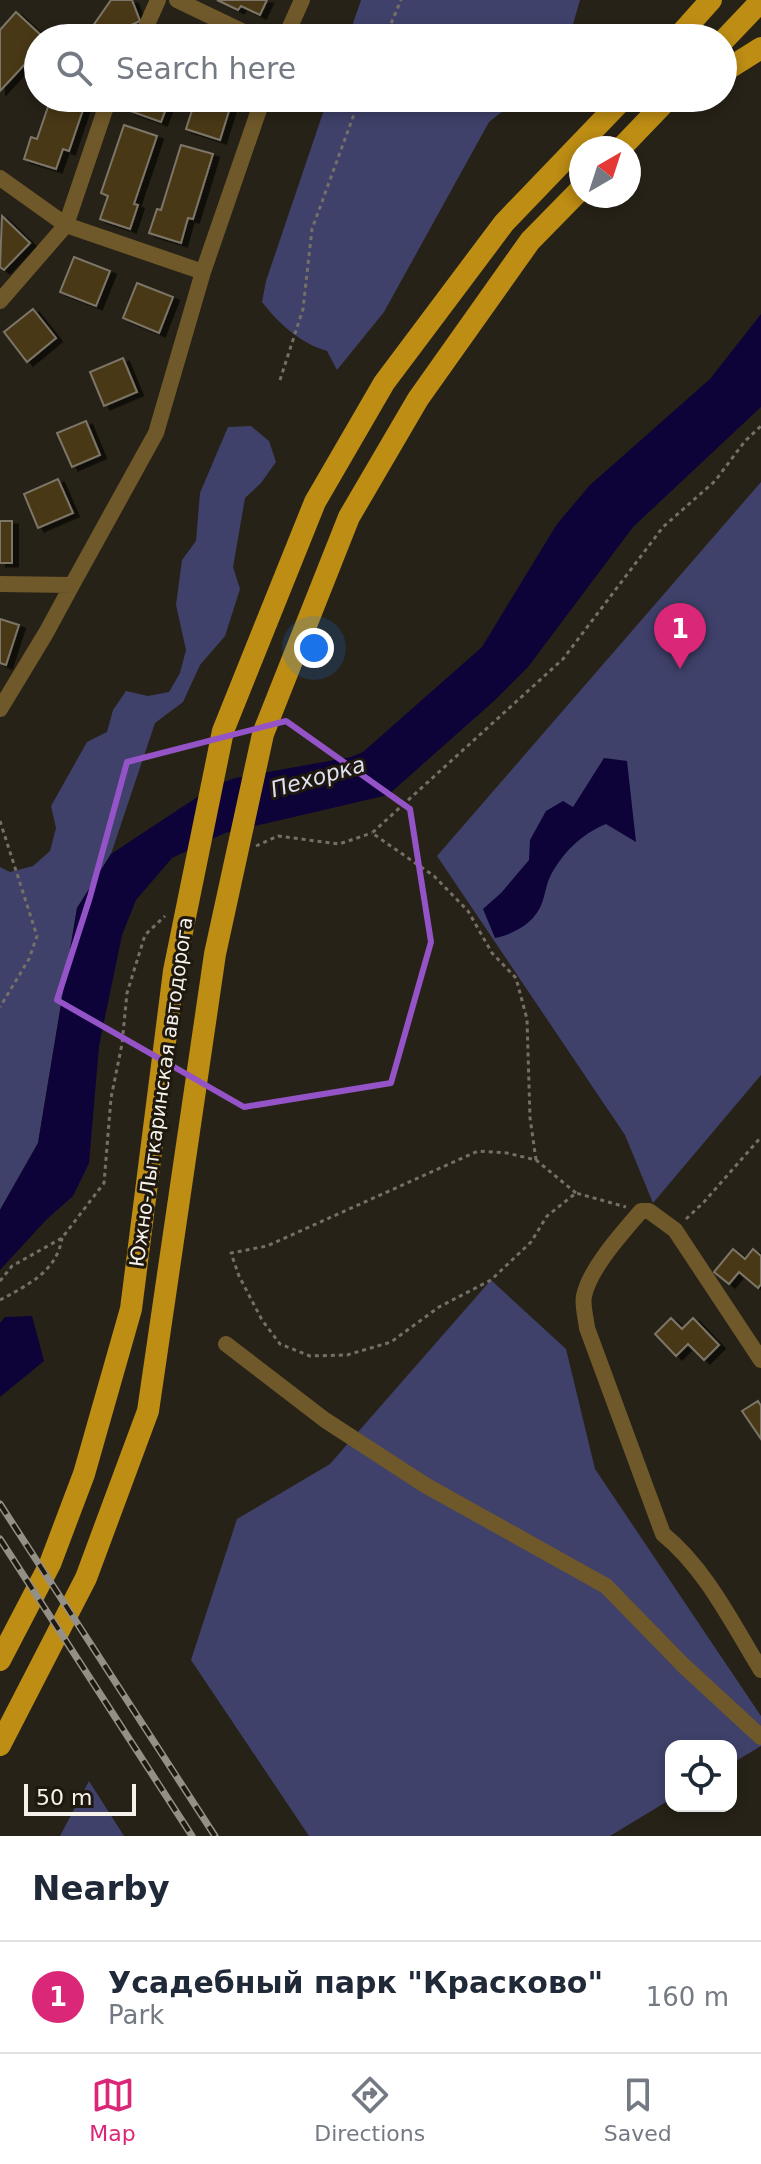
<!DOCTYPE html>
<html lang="en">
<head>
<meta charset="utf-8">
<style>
  :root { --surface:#fff; --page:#f2f2f3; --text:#1f2937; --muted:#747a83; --line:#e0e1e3; --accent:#db2777 }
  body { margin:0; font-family:"DejaVu Sans",sans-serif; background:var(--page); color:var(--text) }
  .controls { position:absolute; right:24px; bottom:24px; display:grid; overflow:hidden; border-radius:16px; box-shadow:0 4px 12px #0003 }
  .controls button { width:72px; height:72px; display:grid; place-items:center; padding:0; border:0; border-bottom:2px solid var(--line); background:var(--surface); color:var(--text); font:40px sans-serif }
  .compass { position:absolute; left:569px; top:136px; width:72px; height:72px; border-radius:50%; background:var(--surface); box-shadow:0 4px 12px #0003; rotate:39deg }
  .scale { position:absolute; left:24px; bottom:20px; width:112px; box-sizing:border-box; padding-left:8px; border:4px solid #f6f2eb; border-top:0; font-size:22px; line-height:28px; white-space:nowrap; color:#f6f2eb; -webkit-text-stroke:6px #1e180e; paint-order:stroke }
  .you { position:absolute; left:314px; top:648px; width:28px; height:28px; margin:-20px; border:6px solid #fff; border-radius:50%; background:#1a73e8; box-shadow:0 0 0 12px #1a73e833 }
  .badge { display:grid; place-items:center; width:52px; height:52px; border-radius:50%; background:var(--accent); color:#fff; font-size:26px; font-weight:700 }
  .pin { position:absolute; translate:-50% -66px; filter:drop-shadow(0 2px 4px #0008) }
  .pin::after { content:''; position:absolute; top:42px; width:28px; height:24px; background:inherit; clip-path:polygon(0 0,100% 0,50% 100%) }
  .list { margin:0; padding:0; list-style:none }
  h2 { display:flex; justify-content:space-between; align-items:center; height:104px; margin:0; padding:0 32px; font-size:34px }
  h2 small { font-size:26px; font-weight:400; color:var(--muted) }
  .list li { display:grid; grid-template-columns:52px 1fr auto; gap:24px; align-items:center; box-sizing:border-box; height:112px; padding:0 32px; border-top:2px solid var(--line) }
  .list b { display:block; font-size:30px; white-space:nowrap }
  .list p { margin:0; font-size:26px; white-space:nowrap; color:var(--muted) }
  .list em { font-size:26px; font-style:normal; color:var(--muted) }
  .icon { flex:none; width:44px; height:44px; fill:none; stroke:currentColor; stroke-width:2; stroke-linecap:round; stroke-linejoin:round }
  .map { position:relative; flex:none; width:761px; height:1836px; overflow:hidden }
  .search { position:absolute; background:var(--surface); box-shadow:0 4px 12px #0003; left:24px; right:24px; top:24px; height:88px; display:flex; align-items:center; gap:20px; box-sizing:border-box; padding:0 28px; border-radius:44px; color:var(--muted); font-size:30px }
  .sheet { height:216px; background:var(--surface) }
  nav { display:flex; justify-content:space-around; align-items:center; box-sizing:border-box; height:112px; border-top:2px solid var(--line); background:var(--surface); font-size:22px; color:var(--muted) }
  nav a { display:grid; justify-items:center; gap:4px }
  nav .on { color:var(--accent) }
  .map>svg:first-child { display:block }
</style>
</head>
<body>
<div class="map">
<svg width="761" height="1836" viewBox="0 0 761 1836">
  <defs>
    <filter id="shadow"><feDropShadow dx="6" dy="3.5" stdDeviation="0" flood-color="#0009"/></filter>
  </defs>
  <rect width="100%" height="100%" fill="#272217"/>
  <path fill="#3f416a" d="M 361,0 L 580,0 L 569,38 L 348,38 Z
    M 328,98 L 520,98 L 489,122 L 384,312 L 337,370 L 327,351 C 300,343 279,324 262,302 L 266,281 Z
    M 251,426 L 269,441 L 276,462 L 261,483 L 245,498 L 233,567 L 240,589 L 225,636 L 200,665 L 183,702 L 155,723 L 111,854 L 77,908 L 38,1143 L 0,1210 L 0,867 L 10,872 L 33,866 L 50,851 L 56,828 L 51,806 L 87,742 L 107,732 L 113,710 L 126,691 L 148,696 L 169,692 L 180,673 L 186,650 L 176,605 L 182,560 L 196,541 L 200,493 L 228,427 Z
    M 761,482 L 761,1075 L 653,1203 L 625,1135 L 437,856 Z
    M 491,1280 L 566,1349 L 595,1469 L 761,1716 L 761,1746 L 731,1764 L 731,1746 L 671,1746 L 671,1799 L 610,1836 L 309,1836 L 191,1660 L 237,1519 L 330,1464 Z
    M 89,1781 L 124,1836 L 60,1836 Z"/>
  <path fill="#0d0339" d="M 761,314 L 761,407 L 633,527 L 528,667 L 494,701 L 388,795 L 225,833 L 172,858 L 136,900 L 122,935 L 99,1046 L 89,1163 L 73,1196 L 47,1219 L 0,1270 L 0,1210 L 38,1143 L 77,908 L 111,854 L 214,786 L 235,778 L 351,757 L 363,752 L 482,647 L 557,524 L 590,485 L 710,379 Z
    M 604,758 L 627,761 L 636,842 L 606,824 C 581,834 561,854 549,879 C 546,886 545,895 542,903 C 535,923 514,934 495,938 L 483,909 L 501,893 L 529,860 L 530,840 L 546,811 L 563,801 L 573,807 Z
    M 32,1316 L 44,1361 L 0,1397 L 0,1323 L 5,1317 Z"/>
  <path fill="#493813" stroke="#7b7568" stroke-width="2" filter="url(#shadow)" d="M 111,0 L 132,0 L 140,21 L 131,25 L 133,30 L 124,38 L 88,38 L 86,36 Z
    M 217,0 L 267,0 L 260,15 L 241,6 L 238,10 Z
    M 16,12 L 44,38 L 38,38 L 38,50 L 0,91 L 0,30 Z
    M 160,26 L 192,38 L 156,38 Z
    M 51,98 L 87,98 L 69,151 L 63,149 L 56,169 L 24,159 L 31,137 L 37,139 Z
    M 134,98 L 170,98 L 161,122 L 130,111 Z
    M 196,98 L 233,98 L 220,140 L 186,129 Z
    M 124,125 L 157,136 L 134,204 L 138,205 L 130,229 L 100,219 L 108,196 L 101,193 Z
    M 181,145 L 213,154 L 193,219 L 188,218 L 181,243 L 149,233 L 157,209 L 161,210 Z
    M 2,216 L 30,243 L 4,270 L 0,267 Z
    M 74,257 L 110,271 L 96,306 L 60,292 Z
    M 137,283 L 173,297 L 159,333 L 123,318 Z
    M 33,309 L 56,338 L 27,362 L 4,332 Z
    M 123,358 L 137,392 L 104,406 L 90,372 Z
    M 86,421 L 100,455 L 72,467 L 57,433 Z
    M 58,479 L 73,513 L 38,528 L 24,494 Z
    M 0,521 L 12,521 L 12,563 L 0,563 Z
    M 0,619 L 19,625 L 6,665 L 0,663 Z
    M 733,1249 L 745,1259 L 753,1249 L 761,1256 L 761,1284 L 758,1288 L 739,1272 L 729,1284 L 714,1272 Z
    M 671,1318 L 682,1329 L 693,1318 L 719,1345 L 704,1360 L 688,1344 L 676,1356 L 655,1334 Z
    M 758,1401 L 761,1406 L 761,1439 L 742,1411 Z"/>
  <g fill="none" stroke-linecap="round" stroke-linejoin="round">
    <path stroke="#757067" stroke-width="3" stroke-dasharray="4 4" stroke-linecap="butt" d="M 385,38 L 401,0
      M 280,380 L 303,309 L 312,229 L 360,98
      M 0,821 L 37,936 L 29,959 L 0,1007
      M 256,846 L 278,836 L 339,844 L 372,833
      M 536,1160 L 530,1118 L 527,1019 L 516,978 L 492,953 L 468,911 L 434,876 L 372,833 L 563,659 L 663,527 L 715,481 L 745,441 L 761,426
      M 576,1193 L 536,1160 L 507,1153 L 478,1151 L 267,1246 L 231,1253 L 239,1276 L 262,1320 L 280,1344 L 310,1356 L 347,1355 L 391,1342 L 439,1307 L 491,1280 L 531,1242 L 547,1216 L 576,1193 L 626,1207
      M 686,1219 L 704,1202 L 761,1137
      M 0,1281 L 12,1266 L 62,1238 L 104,1183 L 111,1098 L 122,1044 L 127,993 L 145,935 L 165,916
      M 0,1300 C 28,1285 57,1271 62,1238"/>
    <path stroke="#6f582a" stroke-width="16" d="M 177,0 L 256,38
      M 141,38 L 158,0
      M 285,38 L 302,0
      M 0,178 L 66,225 L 203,272 L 263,98
      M 0,301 L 66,225 L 109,98
      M 0,584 L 72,585 L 156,433 L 203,272
      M 0,709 L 46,633 L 72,585
      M 226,1344 L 325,1420 L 425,1485 L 606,1586 L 683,1665 L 761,1737
      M 761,1360 L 675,1230 L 649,1211 L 641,1211 C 622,1233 590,1268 584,1296 C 582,1305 586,1318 587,1328 L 663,1534 C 706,1569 732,1623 761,1670"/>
    <path stroke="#bd8d14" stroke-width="22" d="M 677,38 L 711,0
      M 723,41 L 761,1
      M 723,72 L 761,48
      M 621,148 L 669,98
      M 0,1660 L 50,1564 L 84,1474 L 131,1309 L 174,971 L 223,731 L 315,502 L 384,383 L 504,223 L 624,98
      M 0,1745 L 86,1578 L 148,1411 L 215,954 L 263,734 L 349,517 L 418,399 L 530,241 L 581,189"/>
    <defs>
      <path id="rail" d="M 0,1504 L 215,1836
        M 0,1539 L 192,1836"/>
    </defs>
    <use href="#rail" stroke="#949087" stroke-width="7"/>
    <use href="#rail" stroke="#1e180e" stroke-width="4" stroke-dasharray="12" stroke-linecap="butt"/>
  </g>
  <path fill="none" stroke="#9454c8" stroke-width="6" stroke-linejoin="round" d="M 286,721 L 410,809 L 431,942 L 391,1083 L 244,1107 L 57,1000 L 90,897 L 127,762 Z"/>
  <g text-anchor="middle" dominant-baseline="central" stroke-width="6" stroke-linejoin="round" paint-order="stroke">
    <g font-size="20" fill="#f6f2eb" stroke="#1e180e">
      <text transform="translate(161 1092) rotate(-82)">Южно-Лыткаринская автодорога</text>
    </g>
    <g font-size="22" font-style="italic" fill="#dfe1f3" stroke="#1e180e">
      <text transform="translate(318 777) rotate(-16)">Пехорка</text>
    </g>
  </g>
</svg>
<div class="controls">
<button><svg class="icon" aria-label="locate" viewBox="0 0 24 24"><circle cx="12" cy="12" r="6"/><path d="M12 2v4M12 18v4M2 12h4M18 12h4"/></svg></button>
</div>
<svg class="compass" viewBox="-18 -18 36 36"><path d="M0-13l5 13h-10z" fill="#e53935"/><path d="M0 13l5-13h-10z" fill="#747a83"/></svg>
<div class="scale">50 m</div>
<div class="you"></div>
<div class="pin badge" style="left:680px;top:669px">1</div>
<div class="search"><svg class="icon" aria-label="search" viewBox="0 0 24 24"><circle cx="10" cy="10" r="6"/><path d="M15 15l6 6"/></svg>Search here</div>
</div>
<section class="sheet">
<h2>Nearby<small></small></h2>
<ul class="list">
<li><span class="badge">1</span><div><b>Усадебный парк &quot;Красково&quot;</b><p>Park</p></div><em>160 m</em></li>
</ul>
</section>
<nav>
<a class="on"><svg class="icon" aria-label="map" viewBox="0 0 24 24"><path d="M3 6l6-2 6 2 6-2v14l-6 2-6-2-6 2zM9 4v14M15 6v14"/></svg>Map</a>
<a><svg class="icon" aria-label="directions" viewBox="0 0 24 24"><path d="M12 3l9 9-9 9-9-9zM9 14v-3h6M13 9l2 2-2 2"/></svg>Directions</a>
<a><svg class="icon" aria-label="saved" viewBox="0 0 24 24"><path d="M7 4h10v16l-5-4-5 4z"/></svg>Saved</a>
</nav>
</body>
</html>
